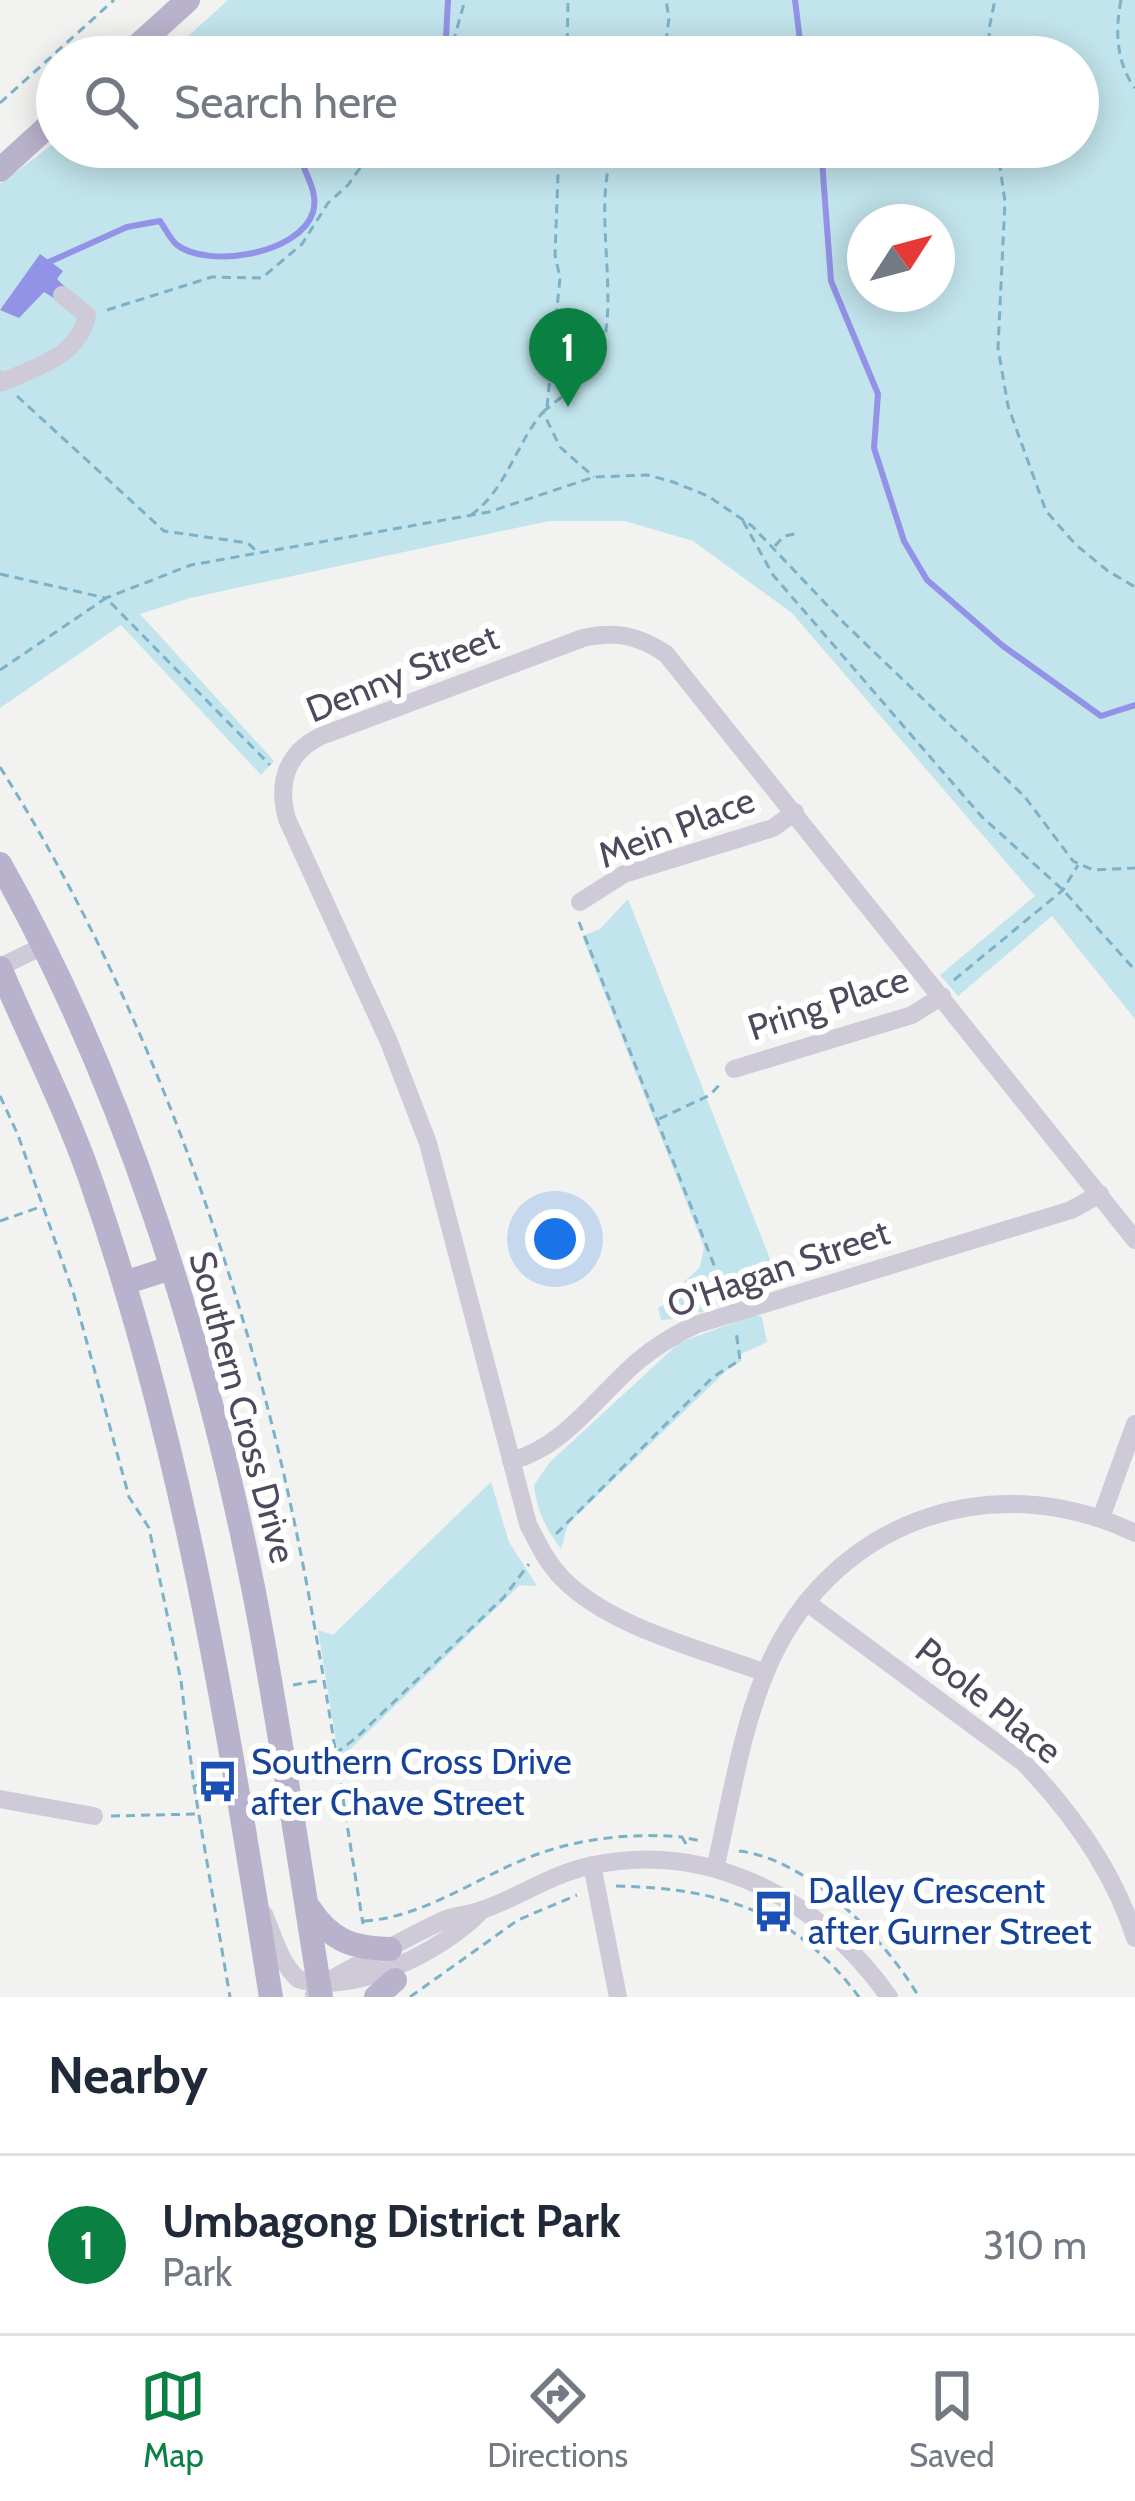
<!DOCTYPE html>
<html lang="en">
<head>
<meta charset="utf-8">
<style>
  :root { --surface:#fff; --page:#f2f2f3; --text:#1f2937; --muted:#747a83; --line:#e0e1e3; --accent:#0b8043 }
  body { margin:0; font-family:Cabin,sans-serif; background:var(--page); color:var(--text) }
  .compass { position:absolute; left:847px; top:204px; width:108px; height:108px; border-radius:50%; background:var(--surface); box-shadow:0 6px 30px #0003; rotate:54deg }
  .you { position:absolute; left:555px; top:1239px; width:42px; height:42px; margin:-30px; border:9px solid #fff; border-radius:50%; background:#1a73e8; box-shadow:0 0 0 18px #1a73e833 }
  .badge { display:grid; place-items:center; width:78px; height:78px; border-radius:50%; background:var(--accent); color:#fff; font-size:39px; font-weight:700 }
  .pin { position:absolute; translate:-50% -99px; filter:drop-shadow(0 3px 6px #0008) }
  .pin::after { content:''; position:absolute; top:63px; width:42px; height:36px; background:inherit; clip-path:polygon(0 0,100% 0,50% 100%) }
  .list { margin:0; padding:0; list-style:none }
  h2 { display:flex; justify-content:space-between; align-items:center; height:156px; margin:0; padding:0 48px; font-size:51px }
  h2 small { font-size:39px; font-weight:400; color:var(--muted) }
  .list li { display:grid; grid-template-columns:78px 1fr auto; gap:36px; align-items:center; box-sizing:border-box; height:180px; padding:0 48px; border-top:3px solid var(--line) }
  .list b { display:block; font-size:45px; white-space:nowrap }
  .list p { margin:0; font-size:39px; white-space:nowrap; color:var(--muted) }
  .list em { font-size:39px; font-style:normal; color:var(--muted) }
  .icon { flex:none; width:66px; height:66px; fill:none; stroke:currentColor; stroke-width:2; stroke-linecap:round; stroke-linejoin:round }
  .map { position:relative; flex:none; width:1135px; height:1997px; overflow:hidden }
  .search { position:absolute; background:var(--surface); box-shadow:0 6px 30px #0003; left:36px; right:36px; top:36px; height:132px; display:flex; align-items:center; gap:30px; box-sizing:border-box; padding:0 42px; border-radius:66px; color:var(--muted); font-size:45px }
  .sheet { height:336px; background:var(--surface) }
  nav { display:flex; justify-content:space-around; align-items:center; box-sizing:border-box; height:168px; border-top:3px solid var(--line); background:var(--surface); font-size:33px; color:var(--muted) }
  nav a { display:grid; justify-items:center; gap:6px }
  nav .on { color:var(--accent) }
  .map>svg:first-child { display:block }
</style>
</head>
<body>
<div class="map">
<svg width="1135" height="1997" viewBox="0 0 1135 1997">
  <rect width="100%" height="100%" fill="#f2f2f0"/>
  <path fill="#c2e4ec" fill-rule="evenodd" d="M 228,0 L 1135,0 L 1135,1019 L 1052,916 L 958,996 L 940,975 L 1035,896 L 792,613 L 693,541 L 625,521 L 549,521 L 190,598 L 140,614 L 274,761 L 261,775 L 121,625 L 0,708 L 0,184 L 57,141 L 57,147 L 1078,147 L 1078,57 L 165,57 ZM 865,222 L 937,222 L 937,294 L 865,294 Z
    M 628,899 L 776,1274 L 729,1289 L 721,1302 L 701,1313 L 687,1305 L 673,1319 L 661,1320 L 658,1308 L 679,1295 L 677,1289 L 700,1267 L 704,1247 L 582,936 L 600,929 Z
    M 757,1314 L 762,1318 L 767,1342 L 739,1355 L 742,1361 L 729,1368 L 568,1524 L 561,1549 C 546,1528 537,1512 534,1485 L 550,1462 L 679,1343 Z
    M 491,1482 L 509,1542 L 537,1586 L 520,1585 L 339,1760 L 318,1630 L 333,1635 Z"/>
  <path fill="#9292e6" d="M 40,254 L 63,271 L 57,279 L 66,288 L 57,300 L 44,292 L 19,318 L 0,310 Z"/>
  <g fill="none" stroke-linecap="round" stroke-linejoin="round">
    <path stroke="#9292e6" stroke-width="6" d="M 795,0 L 802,57
      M 445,57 L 448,0
      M 821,147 L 831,281 L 878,394 L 874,448 L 904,541 L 927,580 L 1003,646 L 1101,716 L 1135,705
      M 49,262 L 127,227 L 160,221 C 165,228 170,239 177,245 C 209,269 300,254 313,212 C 320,188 299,169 299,147"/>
    <path stroke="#7cb1c8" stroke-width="3" stroke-dasharray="9 6" stroke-linecap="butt" d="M 1121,0 C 1115,30 1116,63 1135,88
      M 449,57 L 465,0
      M 567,57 L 568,0
      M 664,57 L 669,18 L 666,0
      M 990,57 L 989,29 L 995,0
      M 0,103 L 114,0
      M 997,147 L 1005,201 L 998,348 L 1008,406 L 1046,511 L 1076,545 L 1108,571 L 1135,587
      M 107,310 L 212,277 L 262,278 L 302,244 L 328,203 L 348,185 L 375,147
      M 17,396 L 164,531 L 248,543 L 257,552
      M 547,407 L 560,278 L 555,255 L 559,147
      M 543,412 C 561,396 585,383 597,361 C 624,308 589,205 615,147
      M 471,515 C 507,489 515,445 543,412 L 560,447 L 594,477
      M 743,521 L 773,575 L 982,817 L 1063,890 L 1135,970
      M 775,546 L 784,536 L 799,533
      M 0,574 L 106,598 L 191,565 L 489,512 L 594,477 L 648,475 L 673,482 L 708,496 L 752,526 L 845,624 L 1025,797 L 1073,861 L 1093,870 L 1135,868
      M 0,670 L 106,598 L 270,765
      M 0,767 C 124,964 210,1188 269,1413 C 312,1580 335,1753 363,1924
      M 579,922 L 727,1298
      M 954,980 L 1063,890 L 1078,865
      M 0,1096 L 18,1135 L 74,1295 L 129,1497 L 149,1528 L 181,1681 L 194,1786 L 230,1997
      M 659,1119 L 710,1095 L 722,1082
      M 0,1221 L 40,1207
      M 556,1534 L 713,1377 L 740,1360 L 736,1331
      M 293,1685 L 322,1680
      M 306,1762 L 335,1754 L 357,1737 L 504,1597 L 529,1564
      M 194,1786 L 216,1782
      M 111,1816 L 197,1814
      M 686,1844 L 682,1837 L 701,1841
      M 739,1851 C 809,1859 885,1939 919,1997
      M 616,1886 C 719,1888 795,1911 859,1997
      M 364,1921 C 416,1918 465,1886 511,1865 C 565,1840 622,1832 682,1837
      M 410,1997 L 518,1920 L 577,1895"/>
    <path stroke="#cecad8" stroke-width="18" d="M 0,379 L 3,382 C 38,366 79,356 87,315 L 62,295
      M 580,902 L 624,874 L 773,828 L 795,812
      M 0,967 L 43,946
      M 734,1069 L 912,1015 L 942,996
      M 511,1461 C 565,1447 597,1396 638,1361 C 656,1346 674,1335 695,1325 L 1071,1210 L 1100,1194
      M 1101,1518 L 1135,1424
      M 806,1602 L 1024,1763 C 1072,1813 1114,1872 1135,1938
      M 765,1673 C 702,1649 611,1628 563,1579 C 547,1563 538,1544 528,1524 L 428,1143 L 389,1042 L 287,819 C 277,783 286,753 321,736 L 583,638 C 616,631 638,635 666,654 L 1135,1240
      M 0,1799 L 94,1816
      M 592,1865 L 618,1997
      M 715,1869 C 730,1805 740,1735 765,1674 C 826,1523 989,1463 1135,1533
      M 264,1914 C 273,1935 280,1963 298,1979 C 353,1997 444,1950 481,1911
      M 314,1994 L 330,1980 C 367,1960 405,1938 444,1920 C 455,1915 468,1915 479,1911 C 517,1899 546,1876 589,1866 C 709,1839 821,1900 889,1997"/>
    <path stroke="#b9b2cc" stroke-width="24" d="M 125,57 L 188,0
      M 0,170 L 57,118
      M 0,864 C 125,1086 205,1344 254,1592 C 280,1726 299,1862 321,1997
      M 0,968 C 30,1038 65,1107 90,1178 C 183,1444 227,1720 271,1997
      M 124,1283 L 171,1268
      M 310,1909 C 331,1941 353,1948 390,1949
      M 376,1997 L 395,1980"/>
  </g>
  <defs>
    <symbol id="bus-bare" viewBox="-9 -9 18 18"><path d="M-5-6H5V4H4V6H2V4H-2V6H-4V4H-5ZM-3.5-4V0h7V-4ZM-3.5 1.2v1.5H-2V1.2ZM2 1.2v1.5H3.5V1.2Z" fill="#1a4fb4" stroke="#fff" stroke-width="2.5" paint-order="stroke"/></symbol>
  </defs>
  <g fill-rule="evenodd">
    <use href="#bus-bare" x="188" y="1752" width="59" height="59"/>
    <use href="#bus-bare" x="744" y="1882" width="59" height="59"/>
  </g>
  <g text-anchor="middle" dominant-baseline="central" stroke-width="12" stroke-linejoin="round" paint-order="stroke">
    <g font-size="36" fill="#4e495c" stroke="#fff">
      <text transform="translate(402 673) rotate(-22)">Denny Street</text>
      <text transform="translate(676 827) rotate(-21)">Mein Place</text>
      <text transform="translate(828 1003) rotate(-18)">Pring Place</text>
      <text transform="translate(778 1268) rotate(-19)">O'Hagan Street</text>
      <text transform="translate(243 1407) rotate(75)">Southern Cross Drive</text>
      <text transform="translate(989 1700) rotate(39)">Poole Place</text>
    </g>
    <g font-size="36" fill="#164399" stroke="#fff" text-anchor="start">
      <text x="251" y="1761">Southern Cross Drive<tspan x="251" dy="41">after Chave Street</tspan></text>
      <text x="808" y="1890">Dalley Crescent<tspan x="808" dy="41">after Gurner Street</tspan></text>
    </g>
  </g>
</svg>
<svg class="compass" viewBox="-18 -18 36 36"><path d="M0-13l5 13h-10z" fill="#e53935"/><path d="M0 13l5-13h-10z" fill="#747a83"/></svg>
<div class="you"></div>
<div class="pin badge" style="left:568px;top:407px">1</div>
<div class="search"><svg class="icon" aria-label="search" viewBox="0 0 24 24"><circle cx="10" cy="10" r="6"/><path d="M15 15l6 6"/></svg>Search here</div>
</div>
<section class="sheet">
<h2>Nearby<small></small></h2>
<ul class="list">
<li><span class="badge">1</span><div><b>Umbagong District Park</b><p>Park</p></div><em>310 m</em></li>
</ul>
</section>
<nav>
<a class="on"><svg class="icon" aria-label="map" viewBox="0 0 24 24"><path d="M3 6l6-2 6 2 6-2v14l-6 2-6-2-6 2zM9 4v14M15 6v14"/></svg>Map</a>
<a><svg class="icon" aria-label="directions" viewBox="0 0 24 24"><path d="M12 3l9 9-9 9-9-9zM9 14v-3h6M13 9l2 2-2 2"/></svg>Directions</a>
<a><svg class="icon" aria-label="saved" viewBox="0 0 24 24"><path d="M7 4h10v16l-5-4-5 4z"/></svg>Saved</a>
</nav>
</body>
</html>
